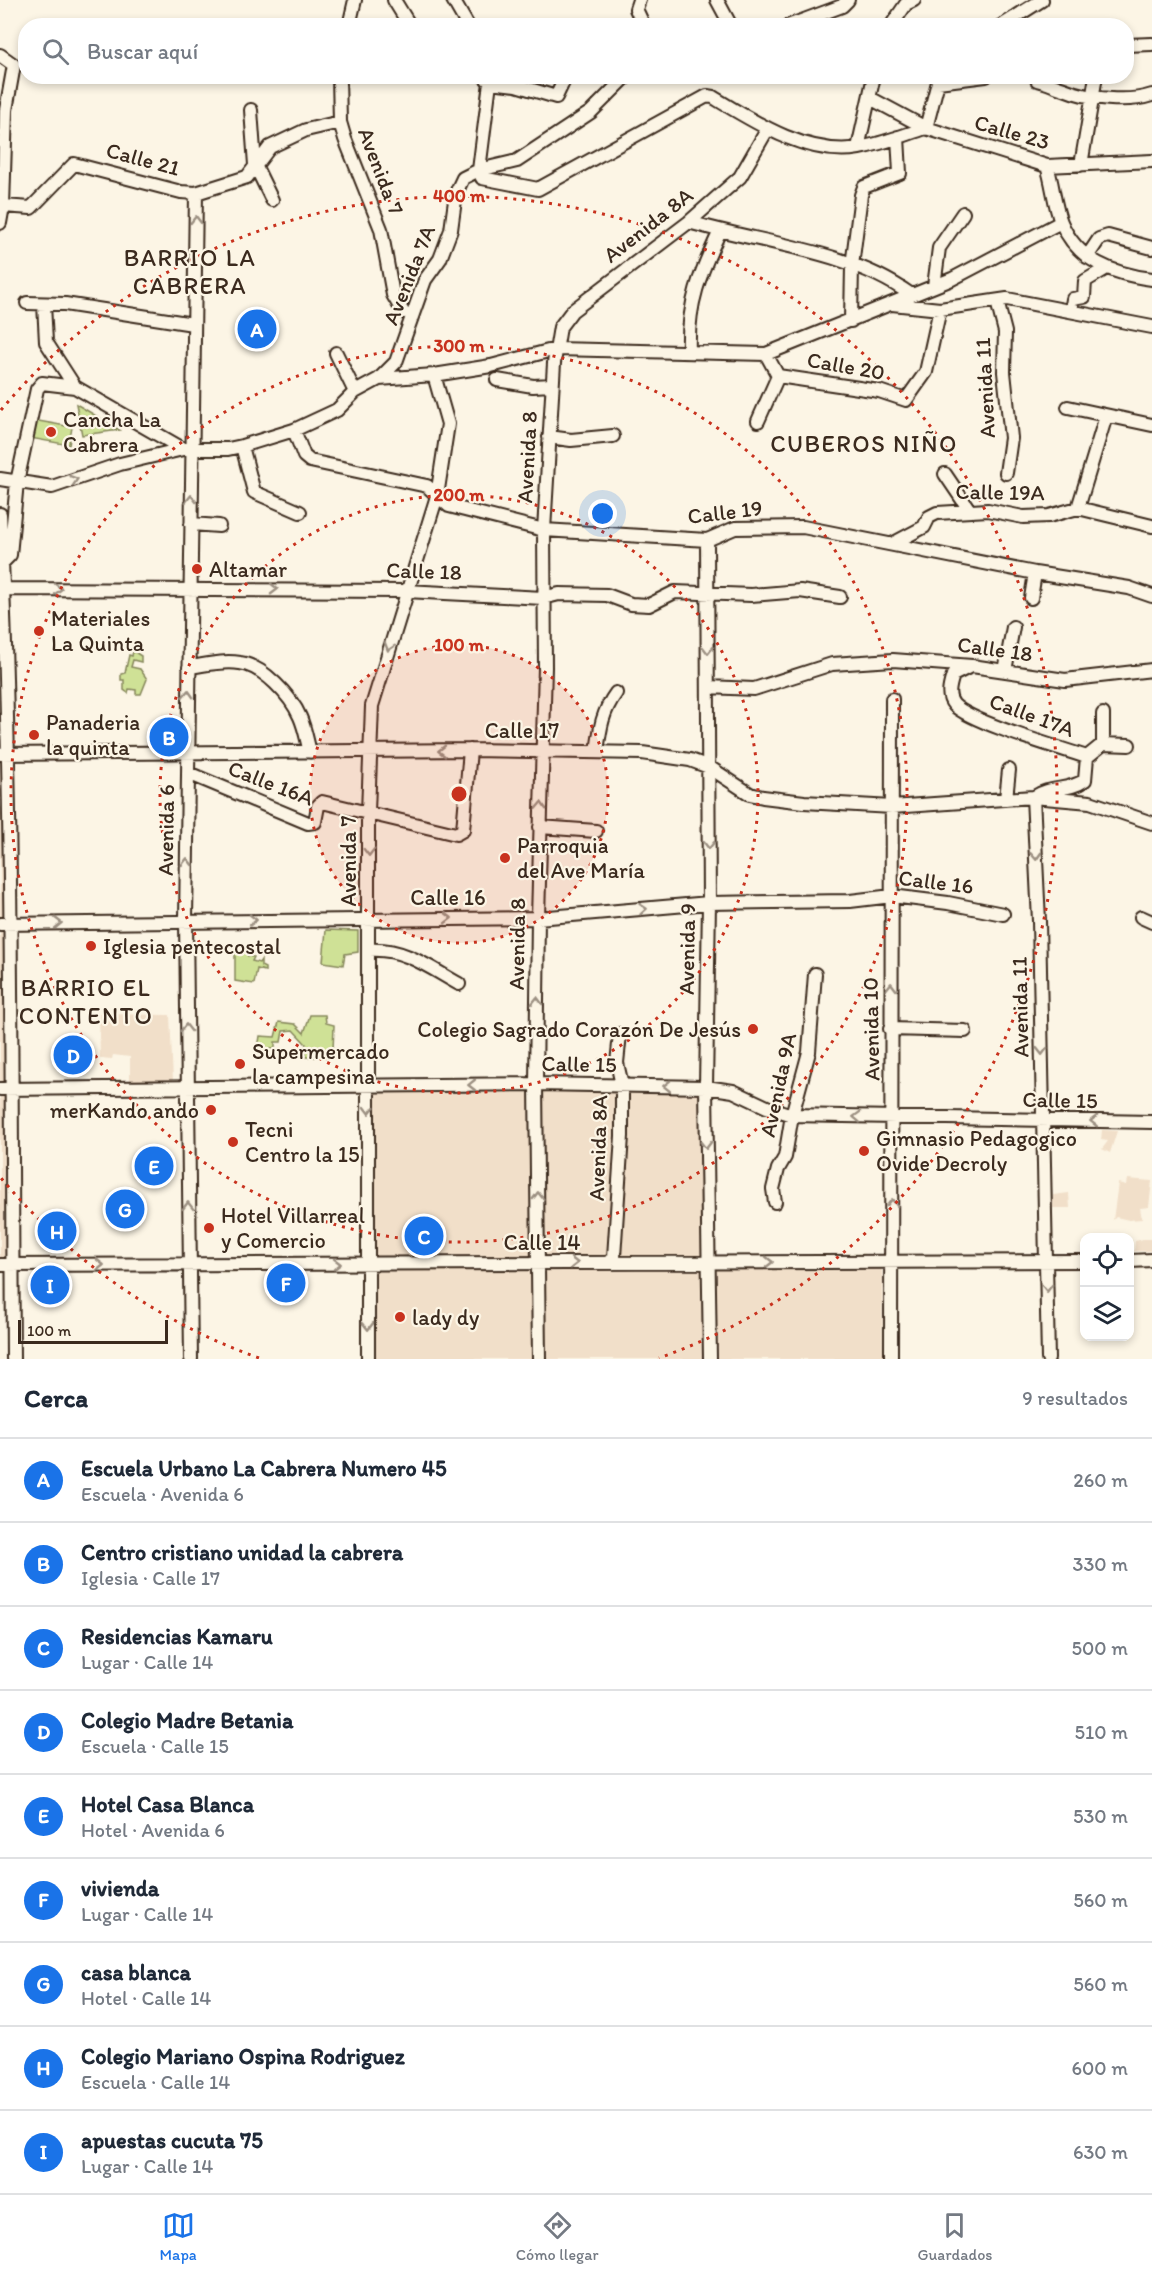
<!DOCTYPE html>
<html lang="es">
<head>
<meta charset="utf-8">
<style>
  :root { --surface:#fff; --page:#f6f6f7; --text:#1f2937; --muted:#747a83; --line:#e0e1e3; --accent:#1a73e8 }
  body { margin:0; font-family:Itim,sans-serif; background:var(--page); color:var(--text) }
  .controls { position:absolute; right:18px; bottom:18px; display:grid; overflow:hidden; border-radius:12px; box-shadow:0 3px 9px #0003 }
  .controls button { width:54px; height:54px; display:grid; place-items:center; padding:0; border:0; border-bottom:2px solid var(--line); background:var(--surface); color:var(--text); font:30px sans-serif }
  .scale { position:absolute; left:18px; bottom:15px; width:150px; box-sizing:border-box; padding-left:6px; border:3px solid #3b2a1e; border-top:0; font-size:16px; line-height:21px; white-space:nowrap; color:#3b2a1e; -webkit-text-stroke:4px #fcf5e5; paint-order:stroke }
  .you { position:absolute; left:603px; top:514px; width:21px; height:21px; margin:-15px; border:4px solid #fff; border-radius:50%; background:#1a73e8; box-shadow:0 0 0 9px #1a73e833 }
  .badge { display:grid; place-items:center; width:39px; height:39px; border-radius:50%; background:var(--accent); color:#fff; font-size:20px; font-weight:700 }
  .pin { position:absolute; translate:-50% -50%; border:3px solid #fff; box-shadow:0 2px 6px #0006 }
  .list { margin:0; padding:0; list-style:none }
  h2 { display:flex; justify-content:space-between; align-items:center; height:78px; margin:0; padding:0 24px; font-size:26px }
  h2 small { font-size:20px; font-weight:400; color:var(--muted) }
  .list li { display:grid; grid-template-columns:39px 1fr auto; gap:18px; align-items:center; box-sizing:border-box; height:84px; padding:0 24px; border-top:2px solid var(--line) }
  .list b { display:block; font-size:22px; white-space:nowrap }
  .list p { margin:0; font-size:20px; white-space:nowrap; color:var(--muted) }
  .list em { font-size:20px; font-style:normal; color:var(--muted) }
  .icon { flex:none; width:33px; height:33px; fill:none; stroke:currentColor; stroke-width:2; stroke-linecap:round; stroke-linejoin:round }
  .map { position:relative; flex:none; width:1152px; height:1359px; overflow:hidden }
  .search { position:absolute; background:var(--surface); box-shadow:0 3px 9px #0003; left:18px; right:18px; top:18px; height:66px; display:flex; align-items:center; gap:15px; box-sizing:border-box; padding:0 21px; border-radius:24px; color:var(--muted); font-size:22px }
  .sheet { height:834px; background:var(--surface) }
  nav { display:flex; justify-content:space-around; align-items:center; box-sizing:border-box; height:84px; border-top:2px solid var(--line); background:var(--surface); font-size:16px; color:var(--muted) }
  nav a { display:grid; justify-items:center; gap:3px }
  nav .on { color:var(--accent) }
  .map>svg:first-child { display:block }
</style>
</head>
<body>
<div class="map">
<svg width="1152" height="1359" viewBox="0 0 1152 1359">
  <rect width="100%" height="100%" fill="#fcf5e5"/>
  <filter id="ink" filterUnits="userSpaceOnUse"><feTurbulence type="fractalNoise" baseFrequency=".0167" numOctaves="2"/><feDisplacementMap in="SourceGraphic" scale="12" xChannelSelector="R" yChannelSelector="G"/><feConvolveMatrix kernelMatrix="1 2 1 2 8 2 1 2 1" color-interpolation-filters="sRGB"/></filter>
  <g filter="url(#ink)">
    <path fill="#f1dfc9" d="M 0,758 L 5,758 L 9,1260 L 0,1260 Z
      M 99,1014 L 170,1015 L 173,1081 L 130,1080 L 130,1057 L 113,1055 L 112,1059 L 100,1058 Z
      M 529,1086 L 532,1260 L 371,1258 L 371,1091 Z
      M 539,1086 L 701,1093 L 704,1261 L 544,1259 Z
      M 1102,1130 L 1117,1131 L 1110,1153 L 1102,1149 L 1108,1141 L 1101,1140 Z
      M 1127,1179 L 1152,1181 L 1149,1207 L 1140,1208 L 1142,1219 L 1129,1220 L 1116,1217 L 1113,1220 L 1118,1183 L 1126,1185 Z
      M 1069,1193 L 1070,1208 L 1053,1208 L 1053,1195 Z
      M 1143,1239 L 1151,1239 L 1152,1251 L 1134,1251 L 1135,1241 Z
      M 371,1264 L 533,1265 L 532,1359 L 371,1359 Z
      M 882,1266 L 883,1359 L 713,1359 L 710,1268 Z
      M 541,1267 L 704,1268 L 706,1359 L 540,1359 Z"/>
    <path fill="#cfe196" stroke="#85865a" stroke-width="1.5" d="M 76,404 L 120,430 L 82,435 Z
      M 33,420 L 72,427 L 69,445 L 30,438 Z
      M 133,651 L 141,656 L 141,662 L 133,660 L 131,667 L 140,669 L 147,679 L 141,694 L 136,694 L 136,690 L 129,689 L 128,693 L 124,690 L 124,680 L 121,680 L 121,674 L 125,673 L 129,655 L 132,656 Z
      M 326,930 L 358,931 L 358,952 L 345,954 L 343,965 L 323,962 Z
      M 235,951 L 247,953 L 248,956 L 254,957 L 252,961 L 259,963 L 261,960 L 261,966 L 265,968 L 265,971 L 257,969 L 254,984 L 235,981 Z
      M 310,1015 L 325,1015 L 326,1023 L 334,1025 L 333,1050 L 329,1051 L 328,1057 L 306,1057 L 306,1044 L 293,1030 L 283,1031 L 281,1042 L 275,1042 L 275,1049 L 258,1049 L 260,1036 L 275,1037 L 279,1022 L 295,1024 L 304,1033 Z"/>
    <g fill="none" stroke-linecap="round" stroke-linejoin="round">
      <defs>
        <path id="street" d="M 394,0 L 410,26
          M 453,0 L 468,26
          M 639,0 L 636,9 L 644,26
          M 717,0 L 731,26
          M 349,26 L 355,0
          M 788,26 L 842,6 L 848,0
          M 891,26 L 906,4 L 914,0
          M 1001,26 L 1042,0
          M 1126,45 L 1152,44
          M 0,55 L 14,65 L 6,110 L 3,206 L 0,223
          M 339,76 L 340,122 L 345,139 L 381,229 L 393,295 L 403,312
          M 484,76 L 490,82 L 516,85 L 556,97 L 566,76
          M 1037,80 C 1047,82 1054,86 1064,89 C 1088,99 1128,103 1152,95
          M 870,98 L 926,128 L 1047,166 L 1152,161
          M 251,110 L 255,165 L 272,200
          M 858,148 L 874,76
          M 1081,165 L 1096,76
          M 1047,166 C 1053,184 1054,205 1061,222 C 1077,261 1113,274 1152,279
          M 479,170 L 482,178 L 538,189 L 707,96 L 713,97 C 754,122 808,157 859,148 C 882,144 904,135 926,128 L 938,82 L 986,76
          M 479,170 L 490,82
          M 3,206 L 31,208 L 74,164 L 181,192 L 196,193 L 247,177 L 270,147 L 306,130 L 340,122
          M 689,222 C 762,244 847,249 910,294
          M 1087,257 L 1099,239 L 1108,236 L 1152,248
          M 934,286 L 939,248 L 963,213
          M 997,301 L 1005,332 L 1004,372 L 1011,438 L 1006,473
          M 27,303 L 65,304 L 193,324
          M 44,304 L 46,342 L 75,387
          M 892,304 L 940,309 L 1007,299 L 1152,327
          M 1071,311 L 1073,299 L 1084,297 L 1085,281 L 1105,269
          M 851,321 L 852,266 L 861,195 L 864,187 L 900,173 L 898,137
          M 689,352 C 687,304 700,273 720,231
          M 336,353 L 355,392
          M 766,354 L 778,376
          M 778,376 L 879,391 L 906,400 L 926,372 L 940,309
          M 379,379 L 396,362 L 425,280 L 440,259 L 451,230 L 456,193 L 463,178 L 479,170 L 517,161 L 591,112 L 627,76
          M 497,380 L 533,386 L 552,385
          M 1068,407 L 1152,425
          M 758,421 L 778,376
          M 294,430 L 304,456 L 310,461 L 427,486 L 449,506 L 544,530 L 707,540 L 735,528 L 803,527 L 1035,573 L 1129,588 L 1152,596
          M 549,437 L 571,440 L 613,436
          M 242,446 L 254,492 L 300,512
          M 945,474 L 970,511
          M 0,479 L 52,487 L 120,464 L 183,449 L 228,449 L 242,446 L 294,430 L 337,410 L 355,392 L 379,379 L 434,375 L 491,366 L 556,349 L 766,354 L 952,279 L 1061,222
          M 1078,508 L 1106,416
          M 0,514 C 13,795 11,1078 13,1359
          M 191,524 L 219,526
          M 707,540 L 709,903 L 706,1087 L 710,1359
          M 892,544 L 924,527 L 929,517 L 937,513 L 988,510 L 1023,517 L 1049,516 L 1078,508 L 1152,526
          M 3,562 L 10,555 L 17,482 L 37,389 L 42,383 L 75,387 L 183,449
          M 0,589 L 406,591 L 543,598 L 559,594 L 607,595 L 631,604 L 649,605 L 675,592 L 751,595 L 800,591 L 840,597
          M 1031,598 L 1035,573
          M 189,667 C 205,665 223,660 240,663 C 263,666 291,696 300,717 C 305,728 307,741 310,752
          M 969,667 L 953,675 C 950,685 946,696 954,705 C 972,723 1060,748 1087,757
          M 1005,671 L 1013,627
          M 708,687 L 754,689 L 832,664 L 893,660 L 972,666 L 1065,680 L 1152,670
          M 1103,744 L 1103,714
          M 597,752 C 600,729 602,712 616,693
          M 0,754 L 470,750 L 642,753 L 690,760 L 709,767 L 750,794 L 763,797 L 804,802 L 892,807 L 1033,797 L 1090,802 L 1152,823
          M 1087,757 L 1103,744 L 1129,745
          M 188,773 L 308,823 L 315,822 L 318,806 L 322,802 L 456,834 L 463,830 L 470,750
          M 1033,797 L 1039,921 L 1048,1359
          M 1034,797 C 1050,786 1070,791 1085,780 L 1087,757
          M 1006,799 L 1009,770
          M 540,827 L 596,831
          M 1141,917 L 1152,922
          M 0,924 L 538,918 L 709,903 L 850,901 L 892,896 L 948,903 L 1003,914
          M 370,950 C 405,948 430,968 459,984
          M 890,1029 L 965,1031
          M 0,1089 L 536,1084 L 706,1087 L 733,1091 L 767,1107 L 792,1115 L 1152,1122
          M 775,1202 L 773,1189 L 778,1169 L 785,1157 L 792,1115 L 809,1052 L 815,974
          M 1130,1261 L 1152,1260
          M 609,1263 L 614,1257 L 622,1136 L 622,1085 L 617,1063 L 620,1034
          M 0,1265 L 1084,1261
          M 191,1359 L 186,920 L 196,193
          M 368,1359 L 368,812 L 372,706 L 437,496 L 448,424 L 434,375
          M 539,1359 L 536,1084 L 538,918 L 545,667 L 544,530 L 554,363 L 560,327 L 572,311 L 689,222 L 740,177 L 767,130
          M 891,1359 L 892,699"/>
      </defs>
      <use href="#street" stroke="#3b2a1e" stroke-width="16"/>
      <use href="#street" stroke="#fcf5e5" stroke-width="12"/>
    </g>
    <defs><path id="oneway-chevron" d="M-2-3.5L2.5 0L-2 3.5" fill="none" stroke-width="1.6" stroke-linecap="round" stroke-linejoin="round" transform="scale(1.5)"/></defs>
    <g stroke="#9c9082">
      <use href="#oneway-chevron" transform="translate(196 220) rotate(-89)"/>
      <use href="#oneway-chevron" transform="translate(74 480) rotate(-18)"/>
      <use href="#oneway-chevron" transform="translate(191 499) rotate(-89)"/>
      <use href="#oneway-chevron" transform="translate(58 589)"/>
      <use href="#oneway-chevron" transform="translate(274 589) rotate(1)"/>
      <use href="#oneway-chevron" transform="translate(389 647) rotate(107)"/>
      <use href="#oneway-chevron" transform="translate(708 650) rotate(90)"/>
      <use href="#oneway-chevron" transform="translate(188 694) rotate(-88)"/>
      <use href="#oneway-chevron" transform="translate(442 751) rotate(180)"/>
      <use href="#oneway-chevron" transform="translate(541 806) rotate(-88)"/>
      <use href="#oneway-chevron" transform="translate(709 845) rotate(90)"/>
      <use href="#oneway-chevron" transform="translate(369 852) rotate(90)"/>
      <use href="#oneway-chevron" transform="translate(1036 856) rotate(87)"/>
      <use href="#oneway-chevron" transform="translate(187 862) rotate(-89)"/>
      <use href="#oneway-chevron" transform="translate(643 909) rotate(-5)"/>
      <use href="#oneway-chevron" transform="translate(448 918)"/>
      <use href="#oneway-chevron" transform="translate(253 920)"/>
      <use href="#oneway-chevron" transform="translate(58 923) rotate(-1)"/>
      <use href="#oneway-chevron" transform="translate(891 987) rotate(-89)"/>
      <use href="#oneway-chevron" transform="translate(537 1001) rotate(-89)"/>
      <use href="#oneway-chevron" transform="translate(186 1028) rotate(-90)"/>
      <use href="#oneway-chevron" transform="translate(1042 1051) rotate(89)"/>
      <use href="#oneway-chevron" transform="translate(472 1085) rotate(179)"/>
      <use href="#oneway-chevron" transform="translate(667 1086) rotate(-179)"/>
      <use href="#oneway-chevron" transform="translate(369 1110) rotate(91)"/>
      <use href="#oneway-chevron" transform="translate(857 1117) rotate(-178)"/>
      <use href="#oneway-chevron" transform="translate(1094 1121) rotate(-179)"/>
      <use href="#oneway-chevron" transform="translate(706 1145) rotate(89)"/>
      <use href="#oneway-chevron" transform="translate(538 1196) rotate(-91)"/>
      <use href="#oneway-chevron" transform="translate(892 1203) rotate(-89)"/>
      <use href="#oneway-chevron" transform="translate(188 1206) rotate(-91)"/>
      <use href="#oneway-chevron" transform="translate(769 1262)"/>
      <use href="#oneway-chevron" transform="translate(574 1263)"/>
      <use href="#oneway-chevron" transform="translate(337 1264)"/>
      <use href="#oneway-chevron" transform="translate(100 1265)"/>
      <use href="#oneway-chevron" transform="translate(1047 1288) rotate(89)"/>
      <use href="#oneway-chevron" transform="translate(368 1326) rotate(89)"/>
    </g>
  </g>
  <circle cx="459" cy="794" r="149" fill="#c8321e" fill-opacity=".12"/>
  <g fill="none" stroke="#c8321e" stroke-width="3" stroke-dasharray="3 6">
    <circle cx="459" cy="794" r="149"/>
    <circle cx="459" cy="794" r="299"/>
    <circle cx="459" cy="794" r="448"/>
    <path d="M259 1358A598 598 0 0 1 1 1178M1 410A598 598 0 1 1 659 1358"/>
  </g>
  <g fill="#c8321e" stroke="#fcf5e5" stroke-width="2">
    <circle cx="51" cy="432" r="6"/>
    <circle cx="197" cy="569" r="6"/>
    <circle cx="39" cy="631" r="6"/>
    <circle cx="34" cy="735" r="6"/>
    <circle cx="505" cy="858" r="6"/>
    <circle cx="91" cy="946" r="6"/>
    <circle cx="753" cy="1029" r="6"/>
    <circle cx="240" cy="1064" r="6"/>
    <circle cx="211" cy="1110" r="6"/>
    <circle cx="233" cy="1142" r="6"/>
    <circle cx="864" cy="1151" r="6"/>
    <circle cx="209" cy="1228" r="6"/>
    <circle cx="400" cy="1317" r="6"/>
  </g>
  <g text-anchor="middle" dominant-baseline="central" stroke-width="4.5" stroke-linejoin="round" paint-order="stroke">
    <g font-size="22" fill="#3b2a1e" stroke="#fcf5e5">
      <text transform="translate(1012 132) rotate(16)">Calle 23</text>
      <text transform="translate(143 159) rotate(15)">Calle 21</text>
      <text transform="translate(381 171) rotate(69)">Avenida 7</text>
      <text transform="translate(648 225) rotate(-38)">Avenida 8A</text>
      <text transform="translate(409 275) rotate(-68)">Avenida 7A</text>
      <text transform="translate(846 366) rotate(10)">Calle 20</text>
      <text transform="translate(985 388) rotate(-93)">Avenida 11</text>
      <text transform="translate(527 457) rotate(-87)">Avenida 8</text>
      <text transform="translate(1000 492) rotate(1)">Calle 19A</text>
      <text transform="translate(725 512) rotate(-7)">Calle 19</text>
      <text transform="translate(424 571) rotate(2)">Calle 18</text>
      <text transform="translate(995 649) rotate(8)">Calle 18</text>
      <text transform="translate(1032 715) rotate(20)">Calle 17A</text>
      <text x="522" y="730">Calle 17</text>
      <text transform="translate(271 783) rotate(21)">Calle 16A</text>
      <text transform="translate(166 830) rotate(-89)">Avenida 6</text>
      <text transform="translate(348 861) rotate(-90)">Avenida 7</text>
      <text transform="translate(936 882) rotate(7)">Calle 16</text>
      <text x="448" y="897">Calle 16</text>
      <text transform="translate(517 944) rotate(-89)">Avenida 8</text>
      <text transform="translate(687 949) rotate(-89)">Avenida 9</text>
      <text transform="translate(1020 1007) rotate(-91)">Avenida 11</text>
      <text transform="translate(871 1029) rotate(-91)">Avenida 10</text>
      <text transform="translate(579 1064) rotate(1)">Calle 15</text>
      <text transform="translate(778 1085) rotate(-78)">Avenida 9A</text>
      <text transform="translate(1060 1100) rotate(1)">Calle 15</text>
      <text transform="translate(598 1148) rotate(-88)">Avenida 8A</text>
      <text x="542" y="1242">Calle 14</text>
    </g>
    <g font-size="22" fill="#3b2a1e" stroke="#fcf5e5" text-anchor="start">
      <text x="63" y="419">Cancha La<tspan x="63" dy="25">Cabrera</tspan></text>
      <text x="209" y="569">Altamar</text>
      <text x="51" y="618">Materiales<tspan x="51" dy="25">La Quinta</tspan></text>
      <text x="46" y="722">Panaderia<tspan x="46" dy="25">la quinta</tspan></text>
      <text x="517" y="845">Parroquia<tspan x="517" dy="25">del Ave María</tspan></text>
      <text x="103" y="946">Iglesia pentecostal</text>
      <text x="741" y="1029" text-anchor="end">Colegio Sagrado Corazón De Jesús</text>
      <text x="252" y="1051">Supermercado<tspan x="252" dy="25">la campesina</tspan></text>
      <text x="199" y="1110" text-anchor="end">merKando ando</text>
      <text x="245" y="1129">Tecni<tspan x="245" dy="25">Centro la 15</tspan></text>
      <text x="876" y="1138">Gimnasio Pedagogico<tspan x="876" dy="25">Ovide Decroly</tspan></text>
      <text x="221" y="1215">Hotel Villarreal<tspan x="221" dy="25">y Comercio</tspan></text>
      <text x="412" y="1317">lady dy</text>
    </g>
    <g font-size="24" letter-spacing="1.5" fill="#3b2a1e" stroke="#fcf5e5">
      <text x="190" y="257">BARRIO LA<tspan x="190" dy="28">CABRERA</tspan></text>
      <text x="864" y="443">CUBEROS NIÑO</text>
      <text x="86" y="987">BARRIO EL<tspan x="86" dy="28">CONTENTO</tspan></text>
    </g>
  </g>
  <circle cx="459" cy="794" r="9" fill="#c8321e" stroke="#fcf5e5" stroke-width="3"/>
  <g font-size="18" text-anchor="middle" font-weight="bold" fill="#c8321e" stroke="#fcf5e5" stroke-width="4.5" stroke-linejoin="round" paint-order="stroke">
    <text x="459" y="202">400 m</text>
    <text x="459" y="352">300 m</text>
    <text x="459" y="501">200 m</text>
    <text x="459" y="651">100 m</text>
  </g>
</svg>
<div class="controls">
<button><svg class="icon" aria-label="locate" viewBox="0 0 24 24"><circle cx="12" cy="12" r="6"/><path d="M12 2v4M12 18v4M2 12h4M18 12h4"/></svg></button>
<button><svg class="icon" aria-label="layers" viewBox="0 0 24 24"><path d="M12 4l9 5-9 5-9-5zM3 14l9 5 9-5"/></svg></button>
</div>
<div class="scale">100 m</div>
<div class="you"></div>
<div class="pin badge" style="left:257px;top:329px">A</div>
<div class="pin badge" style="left:169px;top:737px">B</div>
<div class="pin badge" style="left:424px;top:1236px">C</div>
<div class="pin badge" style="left:73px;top:1055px">D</div>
<div class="pin badge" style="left:154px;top:1166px">E</div>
<div class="pin badge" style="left:286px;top:1283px">F</div>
<div class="pin badge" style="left:125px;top:1209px">G</div>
<div class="pin badge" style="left:57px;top:1231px">H</div>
<div class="pin badge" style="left:50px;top:1285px">I</div>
<div class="search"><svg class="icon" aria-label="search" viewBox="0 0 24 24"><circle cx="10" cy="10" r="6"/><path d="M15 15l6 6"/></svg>Buscar aquí</div>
</div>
<section class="sheet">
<h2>Cerca<small>9 resultados</small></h2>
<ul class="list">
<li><span class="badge">A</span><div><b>Escuela Urbano La Cabrera Numero 45</b><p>Escuela · Avenida 6</p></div><em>260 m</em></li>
<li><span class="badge">B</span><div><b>Centro cristiano unidad la cabrera</b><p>Iglesia · Calle 17</p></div><em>330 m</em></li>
<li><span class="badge">C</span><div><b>Residencias Kamaru</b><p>Lugar · Calle 14</p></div><em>500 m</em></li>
<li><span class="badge">D</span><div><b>Colegio Madre Betania</b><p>Escuela · Calle 15</p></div><em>510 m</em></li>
<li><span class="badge">E</span><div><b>Hotel Casa Blanca</b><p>Hotel · Avenida 6</p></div><em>530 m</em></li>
<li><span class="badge">F</span><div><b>vivienda</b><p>Lugar · Calle 14</p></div><em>560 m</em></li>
<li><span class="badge">G</span><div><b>casa blanca</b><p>Hotel · Calle 14</p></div><em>560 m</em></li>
<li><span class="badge">H</span><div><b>Colegio Mariano Ospina Rodriguez</b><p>Escuela · Calle 14</p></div><em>600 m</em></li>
<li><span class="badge">I</span><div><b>apuestas cucuta 75</b><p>Lugar · Calle 14</p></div><em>630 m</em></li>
</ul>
</section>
<nav>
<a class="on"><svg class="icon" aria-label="map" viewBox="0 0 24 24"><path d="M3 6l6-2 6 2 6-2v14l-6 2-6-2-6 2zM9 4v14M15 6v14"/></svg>Mapa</a>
<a><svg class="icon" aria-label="directions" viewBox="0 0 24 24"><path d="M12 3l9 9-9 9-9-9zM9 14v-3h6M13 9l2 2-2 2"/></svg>Cómo llegar</a>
<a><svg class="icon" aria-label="saved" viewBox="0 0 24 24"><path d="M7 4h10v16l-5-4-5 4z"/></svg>Guardados</a>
</nav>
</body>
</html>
